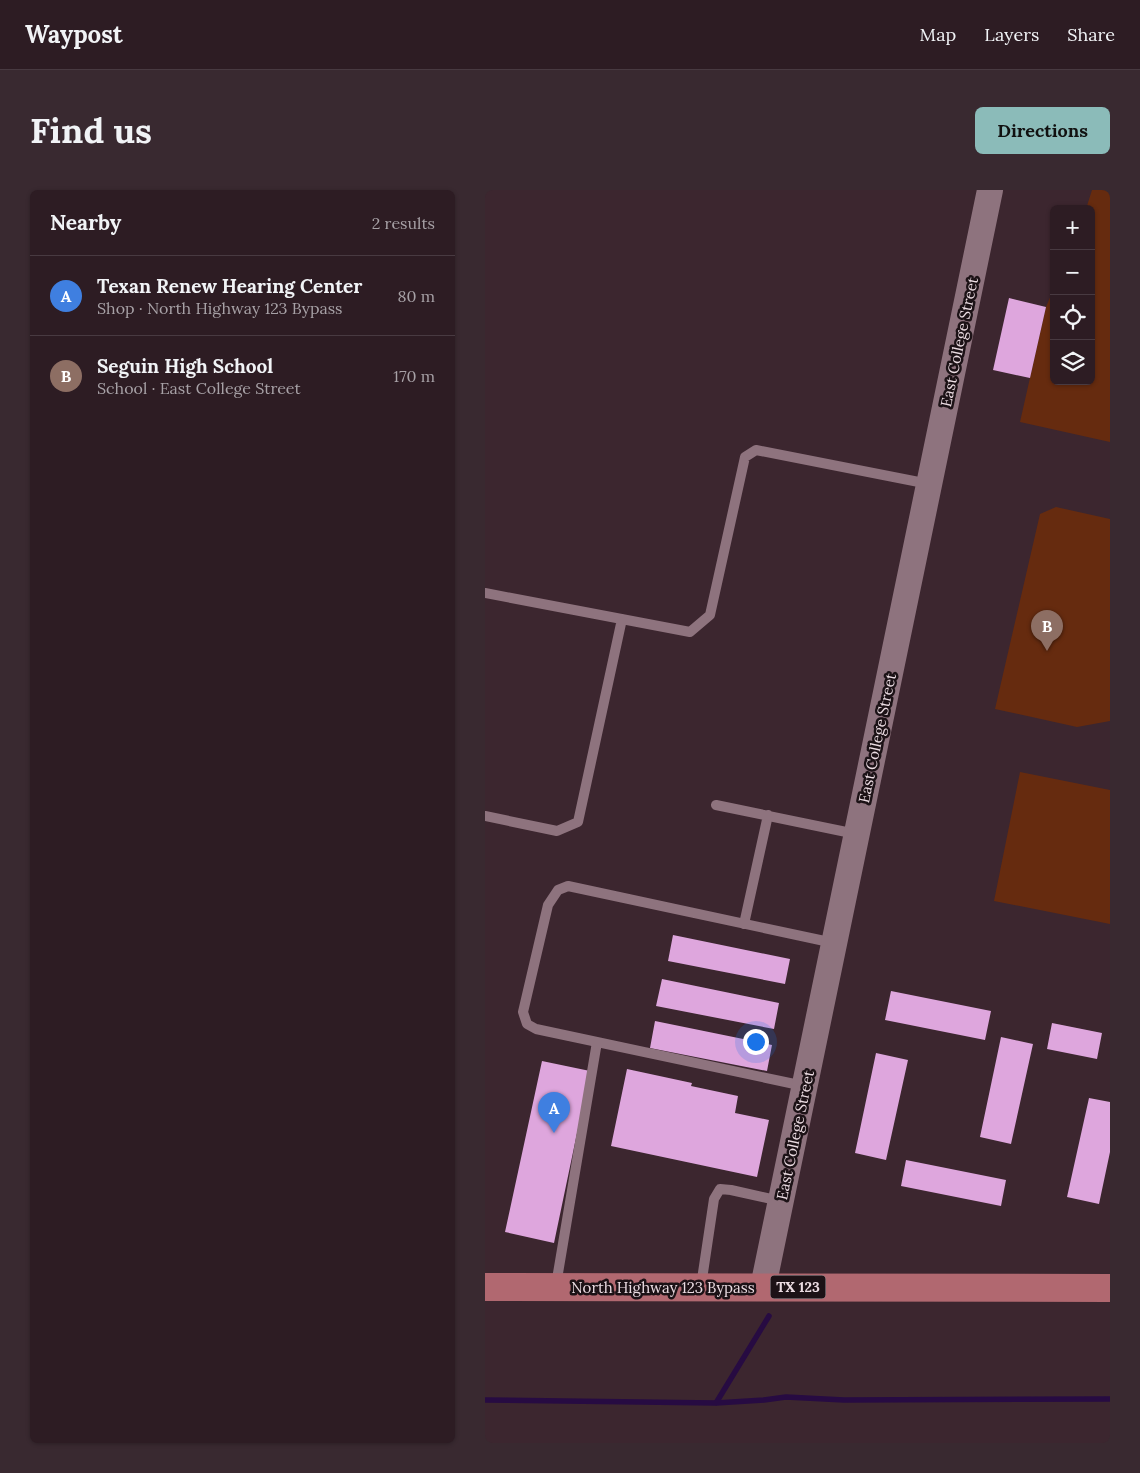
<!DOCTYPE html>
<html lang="en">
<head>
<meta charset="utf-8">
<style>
  :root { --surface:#2d1c23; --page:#392930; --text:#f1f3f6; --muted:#a7a1a6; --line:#483a41; --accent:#8bbbb9 }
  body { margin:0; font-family:Lora,serif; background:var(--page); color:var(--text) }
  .controls { position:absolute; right:15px; top:15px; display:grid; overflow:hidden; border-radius:8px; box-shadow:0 1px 4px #0004 }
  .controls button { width:45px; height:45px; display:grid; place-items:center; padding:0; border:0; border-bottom:1px solid var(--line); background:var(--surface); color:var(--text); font:25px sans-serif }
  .you { position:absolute; left:270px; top:851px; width:18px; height:18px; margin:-12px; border:4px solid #fff; border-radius:50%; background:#1a73e8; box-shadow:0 0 0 8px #1a73e833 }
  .badge { display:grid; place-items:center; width:32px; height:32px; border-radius:50%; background:var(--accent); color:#fff; font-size:16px; font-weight:700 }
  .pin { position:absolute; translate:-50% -41px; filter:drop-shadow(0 1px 2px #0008) }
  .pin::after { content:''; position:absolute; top:26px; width:18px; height:15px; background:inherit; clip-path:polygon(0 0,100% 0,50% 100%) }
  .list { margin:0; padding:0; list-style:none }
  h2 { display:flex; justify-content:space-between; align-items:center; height:65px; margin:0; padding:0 20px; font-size:21px }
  h2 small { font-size:16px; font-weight:400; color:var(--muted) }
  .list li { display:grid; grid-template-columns:32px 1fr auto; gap:15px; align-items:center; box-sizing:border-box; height:80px; padding:0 20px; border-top:1px solid var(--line) }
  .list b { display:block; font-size:19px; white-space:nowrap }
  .list p { margin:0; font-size:16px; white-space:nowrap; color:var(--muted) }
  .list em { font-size:16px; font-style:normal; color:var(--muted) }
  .icon { flex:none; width:28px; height:28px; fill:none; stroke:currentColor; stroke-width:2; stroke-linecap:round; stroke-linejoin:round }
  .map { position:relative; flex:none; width:625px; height:1253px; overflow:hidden; border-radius:8px }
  header { display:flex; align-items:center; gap:30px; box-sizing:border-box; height:70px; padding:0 25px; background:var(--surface); border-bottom:1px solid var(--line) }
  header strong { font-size:24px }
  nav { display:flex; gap:28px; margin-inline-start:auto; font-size:18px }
  .intro { display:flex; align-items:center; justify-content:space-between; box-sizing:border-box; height:120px; padding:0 30px }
  h1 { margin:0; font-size:35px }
  .button { padding:12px 22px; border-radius:8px; background:var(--accent); color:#111; font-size:18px; font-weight:700 }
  main { display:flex; gap:30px; padding:0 30px }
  aside { flex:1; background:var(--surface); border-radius:8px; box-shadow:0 1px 4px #0004 }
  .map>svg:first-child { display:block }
</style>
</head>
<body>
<header>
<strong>Waypost</strong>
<nav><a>Map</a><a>Layers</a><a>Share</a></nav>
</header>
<div class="intro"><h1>Find us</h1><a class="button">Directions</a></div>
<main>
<aside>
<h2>Nearby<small>2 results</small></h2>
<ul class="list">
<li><span class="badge" style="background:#3f7fe0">A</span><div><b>Texan Renew Hearing Center</b><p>Shop · North Highway 123 Bypass</p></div><em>80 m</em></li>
<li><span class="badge" style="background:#8d6e63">B</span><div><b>Seguin High School</b><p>School · East College Street</p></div><em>170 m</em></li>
</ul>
</aside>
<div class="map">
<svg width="625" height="1253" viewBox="0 0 625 1253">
  <rect width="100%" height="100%" fill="#3c262f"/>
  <path fill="#662b0f" d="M 607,0 L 625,0 L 625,252 L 535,232 L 561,117 L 569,98 L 569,191 L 606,191 L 606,19 L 601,19 Z
    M 571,317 L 625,329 L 625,531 L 592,537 L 510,519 L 555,324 Z
    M 535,582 L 625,600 L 625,734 L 509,711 Z"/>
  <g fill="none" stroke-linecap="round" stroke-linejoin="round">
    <path stroke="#270b42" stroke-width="5.5" d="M 0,1210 L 231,1213 L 279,1210 L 301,1207 L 359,1210 L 625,1209
      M 231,1213 L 284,1126"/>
  </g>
  <path fill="#dea6dd" d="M 524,108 L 561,117 L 545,188 L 508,180 Z
    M 188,745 L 305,769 L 300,794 L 183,771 Z
    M 177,789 L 294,813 L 289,839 L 171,816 Z
    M 406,801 L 506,821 L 500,850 L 400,830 Z
    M 170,831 L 287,855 L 282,881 L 165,858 Z
    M 567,833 L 617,843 L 612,869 L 562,859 Z
    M 516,847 L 548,854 L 526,954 L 495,947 Z
    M 391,863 L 423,870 L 401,970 L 370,963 Z
    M 57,871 L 105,881 L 69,1053 L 20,1042 Z
    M 142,879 L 207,893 L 206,896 L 253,906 L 250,923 L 284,930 L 272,987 L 126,956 Z
    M 604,908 L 625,912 L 625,962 L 614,1014 L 582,1007 Z
    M 421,970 L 521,990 L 516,1016 L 416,996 Z"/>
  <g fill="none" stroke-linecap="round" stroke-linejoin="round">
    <path stroke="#8e737e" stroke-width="10" d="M 0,403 L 205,442 L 225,425 L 260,267 L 271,260 L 444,294
      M 231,615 L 371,644
      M 0,626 L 72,641 L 93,632 L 137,429
      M 259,734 L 283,625
      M 319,896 L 51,839 L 42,834 L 38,822 L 63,715 L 73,700 L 83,696 L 349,753
      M 71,1095 L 112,852
      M 216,1096 L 229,1009 L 235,999 L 246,1000 L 295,1011"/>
    <path stroke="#8e737e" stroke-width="26" d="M 278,1097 L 505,0"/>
    <path stroke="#b16870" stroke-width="28" d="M 0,1097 L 625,1098"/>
  </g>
  <g text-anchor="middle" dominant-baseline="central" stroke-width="5" stroke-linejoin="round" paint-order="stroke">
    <rect fill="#1c1216" stroke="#ad9fa5" stroke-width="1" x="285.5" y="1085.5" width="55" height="23" rx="4"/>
    <g font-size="14" font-weight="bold" fill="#ebdce2">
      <text x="313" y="1097">TX 123</text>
    </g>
    <g font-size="15" fill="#ebdce2" stroke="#1c1216">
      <text transform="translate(474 152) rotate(-78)">East College Street</text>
      <text transform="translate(392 548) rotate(-78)">East College Street</text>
      <text transform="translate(310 945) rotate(-78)">East College Street</text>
      <text x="178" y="1097">North Highway 123 Bypass</text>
    </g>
  </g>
</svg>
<div class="controls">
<button>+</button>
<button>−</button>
<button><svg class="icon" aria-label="locate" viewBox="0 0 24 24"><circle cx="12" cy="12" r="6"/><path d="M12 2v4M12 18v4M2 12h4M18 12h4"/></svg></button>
<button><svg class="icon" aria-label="layers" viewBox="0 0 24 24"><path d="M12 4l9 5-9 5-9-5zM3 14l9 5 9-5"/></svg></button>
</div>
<div class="you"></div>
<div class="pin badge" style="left:69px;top:943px;background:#3f7fe0">A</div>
<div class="pin badge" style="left:562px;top:461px;background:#8d6e63">B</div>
</div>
</main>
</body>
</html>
